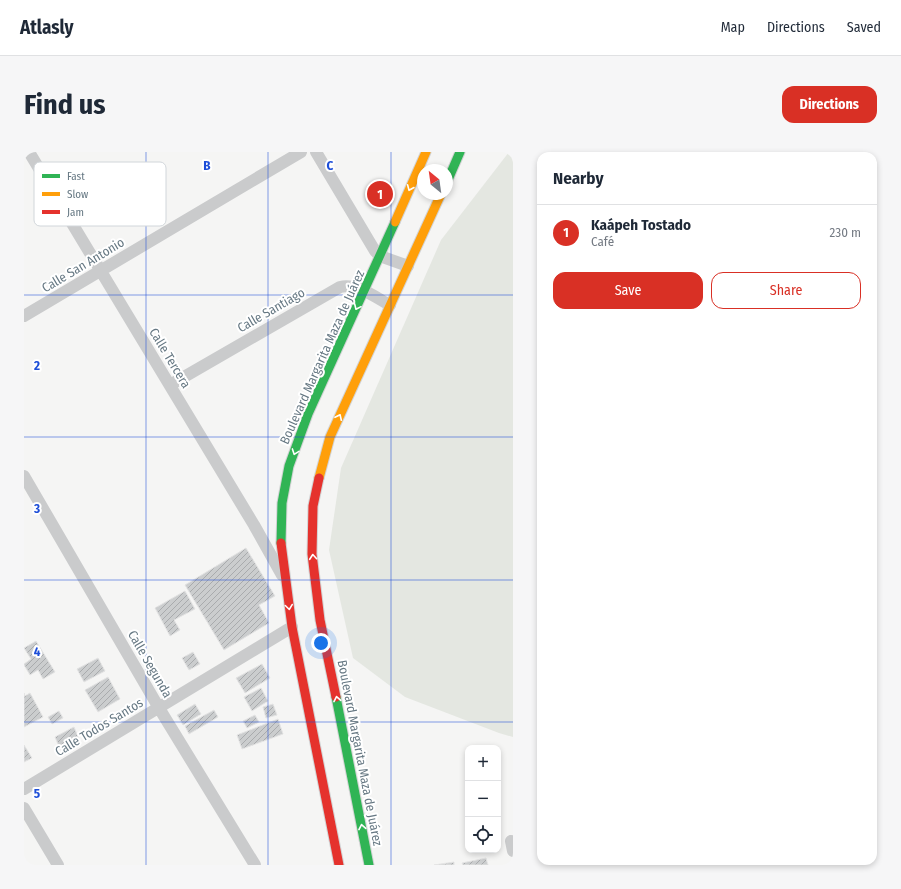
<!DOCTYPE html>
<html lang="en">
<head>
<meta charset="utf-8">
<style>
  :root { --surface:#fff; --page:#f6f6f7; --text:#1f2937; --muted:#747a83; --line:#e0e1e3; --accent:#d93025 }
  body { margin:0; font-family:"Fira Sans Condensed",sans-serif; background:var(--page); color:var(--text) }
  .controls { position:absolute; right:12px; bottom:12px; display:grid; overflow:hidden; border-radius:8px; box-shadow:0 2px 6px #0003 }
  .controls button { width:36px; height:36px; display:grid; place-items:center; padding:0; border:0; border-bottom:1px solid var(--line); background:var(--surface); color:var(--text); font:20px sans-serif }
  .compass { position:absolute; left:393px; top:12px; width:36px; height:36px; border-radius:50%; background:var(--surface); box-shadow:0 2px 6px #0003; rotate:331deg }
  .you { position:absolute; left:297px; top:491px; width:14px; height:14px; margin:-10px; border:3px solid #fff; border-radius:50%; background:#1a73e8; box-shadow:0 0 0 6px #1a73e833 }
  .badge { display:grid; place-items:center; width:26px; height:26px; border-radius:50%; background:var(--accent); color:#fff; font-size:13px; font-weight:700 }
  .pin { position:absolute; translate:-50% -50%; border:2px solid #fff; box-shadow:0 1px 4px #0006 }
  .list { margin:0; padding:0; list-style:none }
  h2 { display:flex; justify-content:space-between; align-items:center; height:52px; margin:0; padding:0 16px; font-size:17px }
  h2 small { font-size:13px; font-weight:400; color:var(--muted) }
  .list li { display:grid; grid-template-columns:26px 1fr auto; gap:12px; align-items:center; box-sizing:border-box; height:56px; padding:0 16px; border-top:1px solid var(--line) }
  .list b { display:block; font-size:15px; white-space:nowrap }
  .list p { margin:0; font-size:13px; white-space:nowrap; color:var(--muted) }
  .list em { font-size:13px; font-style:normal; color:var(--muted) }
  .actions { display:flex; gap:8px; padding:12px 16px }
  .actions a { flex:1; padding:9px 0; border:1px solid var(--accent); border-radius:12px; text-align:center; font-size:14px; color:var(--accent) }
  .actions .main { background:var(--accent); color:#fff }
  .icon { flex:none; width:22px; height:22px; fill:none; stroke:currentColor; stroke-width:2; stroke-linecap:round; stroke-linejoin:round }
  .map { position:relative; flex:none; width:489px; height:713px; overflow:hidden; border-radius:12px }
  header { display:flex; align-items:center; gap:24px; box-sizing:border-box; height:56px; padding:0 20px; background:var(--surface); border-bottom:1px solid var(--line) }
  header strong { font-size:19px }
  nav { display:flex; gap:22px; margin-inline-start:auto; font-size:14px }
  .intro { display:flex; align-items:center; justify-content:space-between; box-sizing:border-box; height:96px; padding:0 24px }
  h1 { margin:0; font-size:28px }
  .button { padding:10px 18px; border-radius:12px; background:var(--accent); color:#fff; font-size:14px; font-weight:700 }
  main { display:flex; gap:24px; padding:0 24px }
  aside { flex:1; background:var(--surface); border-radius:12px; box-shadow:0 2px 6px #0003 }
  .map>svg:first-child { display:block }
</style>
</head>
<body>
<header>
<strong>Atlasly</strong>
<nav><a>Map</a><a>Directions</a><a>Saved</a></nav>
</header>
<div class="intro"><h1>Find us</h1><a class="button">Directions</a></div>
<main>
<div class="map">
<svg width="489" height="713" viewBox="0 0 489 713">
  <defs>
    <pattern id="building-hatch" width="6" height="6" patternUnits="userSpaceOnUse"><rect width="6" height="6" fill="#cbcdce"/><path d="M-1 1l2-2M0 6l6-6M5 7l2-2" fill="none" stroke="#a9abad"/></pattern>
  </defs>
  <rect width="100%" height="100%" fill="#f5f5f4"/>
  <path fill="#e4e7e1" d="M 485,0 L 489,0 L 489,585 L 475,581 L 381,545 L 329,506 L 305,398 L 317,316 L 417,88 Z"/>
  <path fill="url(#building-hatch)" stroke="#e4e4e4" d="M 222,396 L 251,444 L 235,453 L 245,471 L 200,498 L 161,433 Z
    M 161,439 L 171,457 L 150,468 L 156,478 L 146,484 L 131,456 Z
    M 12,489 L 31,520 L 19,527 L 14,518 L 6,523 L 0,513 L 0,512 L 7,507 L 0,496 Z
    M 169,500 L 176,512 L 165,518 L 158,506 Z
    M 74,506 L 81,519 L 60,530 L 53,517 Z
    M 238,512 L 246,526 L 221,541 L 212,526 Z
    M 84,525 L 96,547 L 74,560 L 61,538 Z
    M 237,536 L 244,549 L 228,559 L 220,545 Z
    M 0,541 L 1,544 L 6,541 L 19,565 L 0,575 Z
    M 171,552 L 177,562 L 159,573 L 153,563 Z
    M 249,552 L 253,563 L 242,566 L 239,555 Z
    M 190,558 L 194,565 L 165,582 L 161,574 Z
    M 35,559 L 39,566 L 28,572 L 24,565 Z
    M 231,563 L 235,570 L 223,576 L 219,569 Z
    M 254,567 L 259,582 L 218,597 L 213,583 Z
    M 50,575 L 55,587 L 36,597 L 31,585 Z
    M 0,593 L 8,606 L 0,610 Z
    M 462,706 L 464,713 L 439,713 L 438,711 Z
    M 430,710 L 430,713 L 410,713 Z"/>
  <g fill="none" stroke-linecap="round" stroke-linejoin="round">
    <defs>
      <path id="fast" d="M 423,30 L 436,0
        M 257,391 L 258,351 L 265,314 L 284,262 L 371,70
        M 312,545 L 345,713"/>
      <path id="slow" d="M 371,70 L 402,0
        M 295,326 L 306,285 L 417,42"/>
      <path id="jam" d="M 295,326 L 289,354 L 288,402 L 296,468 L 312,545
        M 257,391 L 268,475 L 315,713"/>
    </defs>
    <use href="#fast" stroke="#d2d3d4" stroke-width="11"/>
    <use href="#slow" stroke="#d2d3d4" stroke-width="11"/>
    <use href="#jam" stroke="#d2d3d4" stroke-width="11"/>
    <path stroke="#cacbcc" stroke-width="12" d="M 5,0 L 230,373 L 258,423
      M 292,0 L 351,99 L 356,104 L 384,114
      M 0,164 L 277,0
      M 146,233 L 316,135 C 333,131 351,145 366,153
      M 0,324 L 135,556 L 231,713
      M 0,637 L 268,475
      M 0,656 L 34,713
      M 487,689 L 489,699"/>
    <use href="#fast" stroke="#30b455" stroke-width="9"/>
    <use href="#slow" stroke="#ff9f0a" stroke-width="9"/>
    <use href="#jam" stroke="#e5322d" stroke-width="9"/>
  </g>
  <defs><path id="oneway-chevron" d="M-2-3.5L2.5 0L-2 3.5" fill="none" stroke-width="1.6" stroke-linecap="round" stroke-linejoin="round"/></defs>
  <g stroke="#fff">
    <use href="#oneway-chevron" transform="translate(386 36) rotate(113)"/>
    <use href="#oneway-chevron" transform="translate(333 155) rotate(114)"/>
    <use href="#oneway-chevron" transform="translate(315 265) rotate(-65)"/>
    <use href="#oneway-chevron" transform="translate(271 300) rotate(110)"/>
    <use href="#oneway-chevron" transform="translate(289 405) rotate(-95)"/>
    <use href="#oneway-chevron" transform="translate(265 455) rotate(82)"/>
    <use href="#oneway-chevron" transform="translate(313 547) rotate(-101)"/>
    <use href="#oneway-chevron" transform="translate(338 675) rotate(-101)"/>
  </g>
  <path fill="none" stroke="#1d4ed8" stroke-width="1" stroke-opacity="0.55" d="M 122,0 L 122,713M 244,0 L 244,713M 367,0 L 367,713M 0,143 L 489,143M 0,285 L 489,285M 0,428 L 489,428M 0,570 L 489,570"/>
  <g text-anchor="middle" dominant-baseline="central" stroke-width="4" stroke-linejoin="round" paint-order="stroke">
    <g font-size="13" fill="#667883" stroke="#fff">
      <text transform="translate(59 113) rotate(-31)">Calle San Antonio</text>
      <text transform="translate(247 158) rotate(-30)">Calle Santiago</text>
      <text transform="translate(298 205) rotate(-66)">Boulevard Margarita Maza de Juárez</text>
      <text transform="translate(146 206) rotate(59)">Calle Tercera</text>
      <text transform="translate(126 512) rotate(60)">Calle Segunda</text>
      <text transform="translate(75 575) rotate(-31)">Calle Todos Santos</text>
      <text transform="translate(336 601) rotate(79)">Boulevard Margarita Maza de Juárez</text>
    </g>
  </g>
  <rect x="10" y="10" width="132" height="64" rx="6" fill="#fff" stroke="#d1d6da" stroke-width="1"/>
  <rect x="18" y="22" width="18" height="4" fill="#30b455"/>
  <rect x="18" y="40" width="18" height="4" fill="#ff9f0a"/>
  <rect x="18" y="58" width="18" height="4" fill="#e5322d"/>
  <g font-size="11" fill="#667883">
    <text x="43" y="28">Fast</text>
    <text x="43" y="46">Slow</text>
    <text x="43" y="64">Jam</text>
  </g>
  <g font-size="13" text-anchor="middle" font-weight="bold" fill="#1d4ed8" stroke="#fff" stroke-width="4" stroke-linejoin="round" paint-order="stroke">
    <text x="183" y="18">B</text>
    <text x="306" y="18">C</text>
    <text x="13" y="218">2</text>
    <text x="13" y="361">3</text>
    <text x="13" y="504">4</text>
    <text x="13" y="646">5</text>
  </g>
</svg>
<div class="controls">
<button>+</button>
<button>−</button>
<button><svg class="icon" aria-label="locate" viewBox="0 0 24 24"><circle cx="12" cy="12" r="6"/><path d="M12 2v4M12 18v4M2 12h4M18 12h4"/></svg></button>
</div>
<svg class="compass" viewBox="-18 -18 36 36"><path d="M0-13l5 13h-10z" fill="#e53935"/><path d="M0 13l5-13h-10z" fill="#747a83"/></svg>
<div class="you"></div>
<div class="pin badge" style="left:356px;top:42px">1</div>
</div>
<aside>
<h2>Nearby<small></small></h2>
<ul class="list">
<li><span class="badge">1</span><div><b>Kaápeh Tostado</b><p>Café</p></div><em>230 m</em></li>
</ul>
<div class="actions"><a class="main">Save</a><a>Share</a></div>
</aside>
</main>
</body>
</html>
